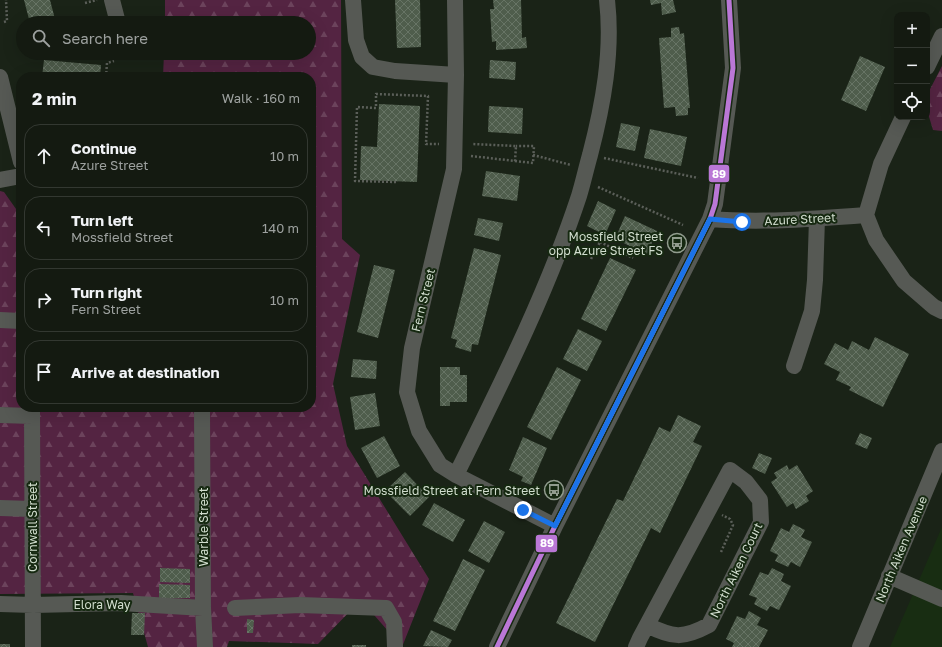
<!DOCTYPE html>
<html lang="en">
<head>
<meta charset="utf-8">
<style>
  :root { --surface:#141a11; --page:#1d231a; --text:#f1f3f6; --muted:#9da19f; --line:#333831 }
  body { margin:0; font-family:"Golos Text",sans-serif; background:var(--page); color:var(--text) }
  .controls { position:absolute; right:12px; top:12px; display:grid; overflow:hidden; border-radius:8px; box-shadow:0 4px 16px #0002 }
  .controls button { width:36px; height:36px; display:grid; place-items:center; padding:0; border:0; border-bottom:1px solid var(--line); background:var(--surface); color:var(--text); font:20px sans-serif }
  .stop { position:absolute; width:12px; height:12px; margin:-9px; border:3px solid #1a73e8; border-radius:50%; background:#fff }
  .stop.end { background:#1a73e8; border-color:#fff; box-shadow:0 1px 4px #0008 }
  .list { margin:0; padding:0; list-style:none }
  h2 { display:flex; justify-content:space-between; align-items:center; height:52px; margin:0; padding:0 16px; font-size:17px }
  h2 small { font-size:13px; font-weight:400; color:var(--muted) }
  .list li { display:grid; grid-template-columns:26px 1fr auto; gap:12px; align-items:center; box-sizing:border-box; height:64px; margin:0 8px 8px; padding:0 8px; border:1px solid var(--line); border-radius:16px }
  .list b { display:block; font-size:15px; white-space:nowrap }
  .list p { margin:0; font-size:13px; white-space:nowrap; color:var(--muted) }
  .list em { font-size:13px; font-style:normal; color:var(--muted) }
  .icon { flex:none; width:22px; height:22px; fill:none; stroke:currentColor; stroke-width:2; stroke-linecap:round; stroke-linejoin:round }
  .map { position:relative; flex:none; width:942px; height:647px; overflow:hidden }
  .search { position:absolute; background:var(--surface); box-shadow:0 4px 16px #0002; left:16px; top:16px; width:300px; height:44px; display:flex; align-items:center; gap:10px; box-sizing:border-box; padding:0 14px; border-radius:22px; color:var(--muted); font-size:15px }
  .panel { position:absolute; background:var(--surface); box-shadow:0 4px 16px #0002; left:16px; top:72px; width:300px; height:340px; border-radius:16px }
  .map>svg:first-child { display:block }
</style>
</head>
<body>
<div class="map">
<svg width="942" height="647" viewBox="0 0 942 647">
  <defs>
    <pattern id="forest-firs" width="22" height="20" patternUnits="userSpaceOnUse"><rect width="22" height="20" fill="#542442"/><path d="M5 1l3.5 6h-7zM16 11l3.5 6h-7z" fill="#6c435c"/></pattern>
    <pattern id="building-cross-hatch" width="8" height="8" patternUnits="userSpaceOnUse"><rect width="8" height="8" fill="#4f5d4c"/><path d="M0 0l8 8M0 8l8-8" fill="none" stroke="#677465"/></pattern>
  </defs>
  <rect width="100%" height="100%" fill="#1a2317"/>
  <path fill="#182d12" d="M 942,527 L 942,647 L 890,647 Z"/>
  <path fill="url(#forest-firs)" d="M 165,0 L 341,0 L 342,239 L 360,255 L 333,384 L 347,446 L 429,579 L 402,647 L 361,600 L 318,644 L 229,641 L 227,647 L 148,647 L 133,593 L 0,594 L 0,191 L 4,192 L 21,216 L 21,407 L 311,407 L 311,77 L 163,77 L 164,53 L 309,53 L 309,23 L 165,23 Z
    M 942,66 L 942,131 L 933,130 L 927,110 L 927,95 Z"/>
  <path fill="url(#building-cross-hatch)" d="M 24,0 L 50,0 L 56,23 L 30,23 Z
    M 395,0 L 420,0 L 421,47 L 397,48 Z
    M 493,0 L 521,0 L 522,38 L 526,37 L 527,48 L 496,50 L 496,41 L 492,42 L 490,9 L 494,9 Z
    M 650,0 L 673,0 L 676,12 L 662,15 L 661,3 L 651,5 Z
    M 679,27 L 680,34 L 684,33 L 690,108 L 688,108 L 688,115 L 676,116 L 675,107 L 664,108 L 659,38 L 671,37 L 671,28 Z
    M 860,56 L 885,67 L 866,111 L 841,100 Z
    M 44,60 L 101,65 L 100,77 L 42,77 Z
    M 490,60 L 516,62 L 515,80 L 489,78 Z
    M 379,104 L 420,106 L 417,182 L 360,180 L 361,146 L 377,147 Z
    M 489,106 L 523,108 L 522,134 L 488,132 Z
    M 621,123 L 640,127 L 635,151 L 616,147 Z
    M 650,129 L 687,137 L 681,166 L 644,158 Z
    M 486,171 L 520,176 L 517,201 L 482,196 Z
    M 598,201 L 616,210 L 605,235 L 587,226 Z
    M 625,216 L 657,231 L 647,254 L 615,239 Z
    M 478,218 L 503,223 L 499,241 L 474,235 Z
    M 474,248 L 501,255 L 478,345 L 472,344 L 471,352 L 455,347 L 457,340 L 451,338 Z
    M 610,258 L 636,270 L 606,331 L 581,319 Z
    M 374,265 L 395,270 L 378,338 L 357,332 Z
    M 578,329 L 602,341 L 587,371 L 563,359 Z
    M 875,337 L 909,354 L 883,407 L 849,390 L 851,387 L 836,380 L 840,372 L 824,364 L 835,343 L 848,350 L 852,341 L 869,350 Z
    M 353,359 L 377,361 L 376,379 L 351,377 Z
    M 440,367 L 460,367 L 460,375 L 467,375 L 467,402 L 450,402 L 450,406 L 440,406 Z
    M 557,367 L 581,380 L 551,440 L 527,427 Z
    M 375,393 L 380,426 L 355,430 L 350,397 Z
    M 678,415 L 701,426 L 693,442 L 702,446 L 660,533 L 651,528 L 595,642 L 556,623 L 617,499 L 623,501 L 659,427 L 670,432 Z
    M 860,433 L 872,438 L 867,449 L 855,444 Z
    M 384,436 L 400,466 L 377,478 L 361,448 Z
    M 523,437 L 547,448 L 531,485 L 521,481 L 523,477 L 509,470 Z
    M 759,453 L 772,458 L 765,474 L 752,468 Z
    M 787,465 L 789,470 L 797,465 L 813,491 L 806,496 L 809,501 L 796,509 L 793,503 L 787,507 L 771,482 L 777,478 L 774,473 Z
    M 405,472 L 429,497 L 410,516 L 385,491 Z
    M 434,503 L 465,520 L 453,542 L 422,525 Z
    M 484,521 L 505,532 L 489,563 L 468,551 Z
    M 793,524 L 805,530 L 801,537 L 812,542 L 800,567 L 791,562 L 788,567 L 775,561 L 778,555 L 770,551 L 781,528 L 789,532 Z
    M 463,559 L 485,570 L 455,631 L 433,621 Z
    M 160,568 L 190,569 L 190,583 L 160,582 Z
    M 772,568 L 784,574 L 781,581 L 791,586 L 779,610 L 770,606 L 767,611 L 754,604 L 757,598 L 749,595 L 760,572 L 768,575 Z
    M 159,584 L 190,585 L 190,598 L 159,598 Z
    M 749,611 L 761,618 L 757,625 L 768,630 L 759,647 L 732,647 L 734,643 L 726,639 L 737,616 L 745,619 Z
    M 132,613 L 145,613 L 144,635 L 131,635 Z
    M 247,619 L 254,620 L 253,633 L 247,633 Z
    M 431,630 L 452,640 L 448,647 L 423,646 Z
    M 0,644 L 10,644 L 10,647 L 0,647 Z
    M 352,645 L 366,645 L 366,647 L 352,647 Z"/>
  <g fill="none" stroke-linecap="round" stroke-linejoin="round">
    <path stroke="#5b5f59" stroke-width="2.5" stroke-dasharray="2 2" stroke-linecap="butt" d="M 85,3 L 97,0
      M 4,22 L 7,21 L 6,0
      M 106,77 L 107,63 L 114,61
      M 533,155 L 571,165
      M 471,156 L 515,161 L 516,146 L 472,144
      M 604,158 L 698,178
      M 515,161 L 533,163 L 534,146 L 516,146
      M 396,182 L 355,181 L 357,107 L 376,108 L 376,94 L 428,96 L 426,144 L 439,144
      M 598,187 L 683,225
      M 583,234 L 600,242 L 591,259
      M 600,242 L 633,258
      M 721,552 L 733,525 L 730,519 L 722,515"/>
    <path stroke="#565954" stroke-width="16" d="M 112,0 L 118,23
      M 353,0 L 356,40 L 362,57 L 373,67 L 395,71 L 456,75
      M 455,0 L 456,75 L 454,169 L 412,348 L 407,392 L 419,431 L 440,465 L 456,475 L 555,526
      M 927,67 L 942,36
      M 0,77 L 21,162
      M 903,117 L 881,164 L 866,215 L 876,240 L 904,281 L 934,307 L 942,311
      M 0,180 L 21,176
      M 710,219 C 762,223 814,219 866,215
      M 0,320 L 21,321
      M 794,366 L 812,311 L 815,280 L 817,219
      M 32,407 L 33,647
      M 202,407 L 203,608 L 205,647
      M 0,415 L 32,416
      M 456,475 C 501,384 547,293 579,196 C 583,183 586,169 590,155 C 603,105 613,52 607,0
      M 0,508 L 32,509
      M 889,576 L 942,599
      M 0,604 L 33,605 L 121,603 L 203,608
      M 235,608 L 300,605 L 386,608 L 394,622 L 395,647
      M 497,647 L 555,526 L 710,219 L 715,204 L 733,68 L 729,0
      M 636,647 L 640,638 L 730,470 L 746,482 L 760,500 L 761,522 L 709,625 C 683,639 673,638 647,625
      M 860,647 L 942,451"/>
    <defs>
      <path id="bus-1" d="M 497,647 L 555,526 L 710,219 L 715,204 L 733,68 L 729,0"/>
    </defs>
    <use href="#bus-1" stroke="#162911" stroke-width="8"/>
    <use href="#bus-1" stroke="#ba77d6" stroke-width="5"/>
  </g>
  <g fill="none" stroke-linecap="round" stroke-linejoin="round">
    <path stroke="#1a73e8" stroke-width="5" d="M 523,510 L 555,526 L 710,219 L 742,222"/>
  </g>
  <defs>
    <symbol id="bus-ring" viewBox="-11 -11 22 22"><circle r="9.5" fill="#162911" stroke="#919c8e" stroke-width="1.5"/><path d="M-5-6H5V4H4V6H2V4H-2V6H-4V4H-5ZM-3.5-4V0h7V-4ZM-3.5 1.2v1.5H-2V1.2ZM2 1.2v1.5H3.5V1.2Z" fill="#919c8e"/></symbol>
  </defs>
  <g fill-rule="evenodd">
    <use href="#bus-ring" x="666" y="232" width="22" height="22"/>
    <use href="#bus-ring" x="543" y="479" width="22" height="22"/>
  </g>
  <g text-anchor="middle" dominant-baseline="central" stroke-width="4" stroke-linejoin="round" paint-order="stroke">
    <g font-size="12" fill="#d1ddce" stroke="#162911">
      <text transform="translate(800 219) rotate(-3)">Azure Street</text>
      <text transform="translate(423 300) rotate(-76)">Fern Street</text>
      <text transform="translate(32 527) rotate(-90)">Cornwall Street</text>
      <text transform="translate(203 527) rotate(-90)">Warble Street</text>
      <text transform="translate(901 549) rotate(-67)">North Aiken Avenue</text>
      <text transform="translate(736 570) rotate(-64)">North Aiken Court</text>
      <text x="102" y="604">Elora Way</text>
    </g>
    <g font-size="12" fill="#d1ddce" stroke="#162911" text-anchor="end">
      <text x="663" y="236">Mossfield Street<tspan x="663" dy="14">opp Azure Street FS</tspan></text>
      <text x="540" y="490">Mossfield Street at Fern Street</text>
    </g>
  </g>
  <g stroke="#162911" stroke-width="1.5">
    <rect x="708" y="164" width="22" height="19" rx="4" fill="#ba77d6"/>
    <rect x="535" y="534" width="23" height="19" rx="4" fill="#ba77d6"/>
  </g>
  <g font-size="11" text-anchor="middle" font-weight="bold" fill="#fff">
    <text x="719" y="178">89</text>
    <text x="547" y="547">89</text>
  </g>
</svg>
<div class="controls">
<button>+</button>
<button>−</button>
<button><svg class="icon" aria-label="locate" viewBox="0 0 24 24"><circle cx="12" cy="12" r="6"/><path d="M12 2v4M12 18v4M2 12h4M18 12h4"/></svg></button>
</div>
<div class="stop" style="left:742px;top:222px"></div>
<div class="stop end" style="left:523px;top:510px"></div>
<div class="search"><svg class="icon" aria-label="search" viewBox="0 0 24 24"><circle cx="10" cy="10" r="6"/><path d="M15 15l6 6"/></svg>Search here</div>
<section class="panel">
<h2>2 min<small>Walk · 160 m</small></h2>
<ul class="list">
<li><svg class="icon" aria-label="ahead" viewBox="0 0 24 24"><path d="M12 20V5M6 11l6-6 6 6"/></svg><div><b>Continue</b><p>Azure Street</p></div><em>10 m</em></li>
<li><svg class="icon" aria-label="left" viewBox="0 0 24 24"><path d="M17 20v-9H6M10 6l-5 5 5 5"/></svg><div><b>Turn left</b><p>Mossfield Street</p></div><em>140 m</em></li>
<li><svg class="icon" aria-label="right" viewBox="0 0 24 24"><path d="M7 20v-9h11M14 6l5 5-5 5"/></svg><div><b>Turn right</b><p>Fern Street</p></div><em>10 m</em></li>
<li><svg class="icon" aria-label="arrive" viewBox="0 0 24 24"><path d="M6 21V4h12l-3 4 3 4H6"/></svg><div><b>Arrive at destination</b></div></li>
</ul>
</section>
</div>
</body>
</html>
